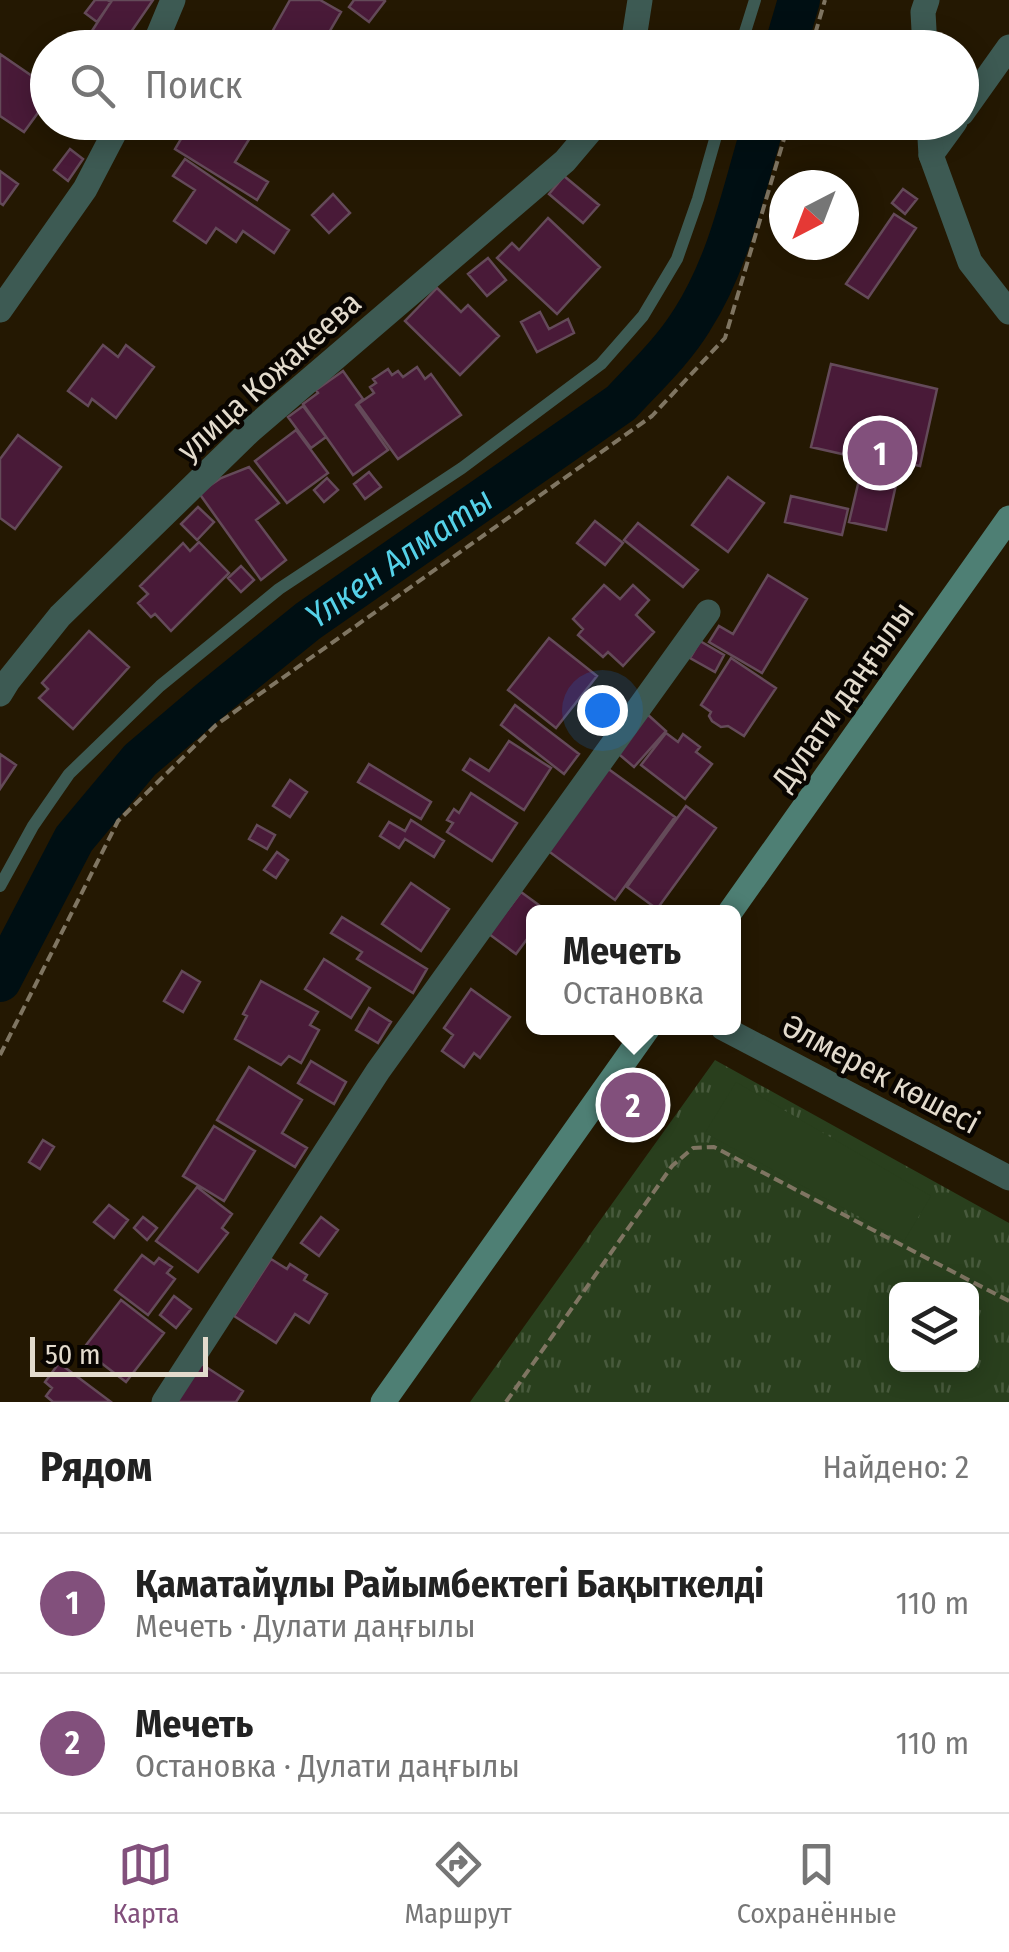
<!DOCTYPE html>
<html lang="ru">
<head>
<meta charset="utf-8">
<style>
  :root { --surface:#fff; --page:#f6f6f6; --text:#222; --muted:#767676; --line:#e0e0e0; --accent:#82507c }
  body { margin:0; font-family:"Fira Sans Condensed",sans-serif; background:var(--page); color:var(--text) }
  .controls { position:absolute; right:30px; bottom:30px; display:grid; overflow:hidden; border-radius:15px; box-shadow:0 5px 25px #0003 }
  .controls button { width:90px; height:90px; display:grid; place-items:center; padding:0; border:0; border-bottom:2px solid var(--line); background:var(--surface); color:var(--text); font:50px sans-serif }
  .compass { position:absolute; left:769px; top:170px; width:90px; height:90px; border-radius:50%; background:var(--surface); box-shadow:0 5px 25px #0003; rotate:222deg }
  .scale { position:absolute; left:30px; bottom:25px; width:178px; box-sizing:border-box; padding-left:10px; border:5px solid #e3dbcd; border-top:0; font-size:28px; line-height:35px; white-space:nowrap; color:#e3dbcd; -webkit-text-stroke:8px #090501; paint-order:stroke }
  .you { position:absolute; left:602px; top:710px; width:35px; height:35px; margin:-25px; border:8px solid #fff; border-radius:50%; background:#1a73e8; box-shadow:0 0 0 15px #1a73e833 }
  .badge { display:grid; place-items:center; width:65px; height:65px; border-radius:50%; background:var(--accent); color:#fff; font-size:32px; font-weight:700 }
  .pin { position:absolute; translate:-50% -50%; border:5px solid #fff; box-shadow:0 2px 10px #0006 }
  .popup { position:absolute; left:526px; top:905px; width:215px; height:130px; box-sizing:border-box; display:grid; place-content:center; border-radius:15px; background:var(--surface); filter:drop-shadow(0 2px 8px #0005); font-size:32px; white-space:nowrap; color:var(--muted) }
  .popup b { font-size:38px; color:var(--text) }
  .popup::after { content:''; position:absolute; left:50%; top:100%; margin-left:-20px; border:20px solid transparent; border-top-color:var(--surface) }
  .list { margin:0; padding:0; list-style:none }
  h2 { display:flex; justify-content:space-between; align-items:center; height:130px; margin:0; padding:0 40px; font-size:42px }
  h2 small { font-size:32px; font-weight:400; color:var(--muted) }
  .list li { display:grid; grid-template-columns:65px 1fr auto; gap:30px; align-items:center; box-sizing:border-box; height:140px; padding:0 40px; border-top:2px solid var(--line) }
  .list b { display:block; font-size:38px; white-space:nowrap }
  .list p { margin:0; font-size:32px; white-space:nowrap; color:var(--muted) }
  .list em { font-size:32px; font-style:normal; color:var(--muted) }
  .icon { flex:none; width:55px; height:55px; fill:none; stroke:currentColor; stroke-width:2; stroke-linecap:round; stroke-linejoin:round }
  .map { position:relative; flex:none; width:1009px; height:1402px; overflow:hidden }
  .search { position:absolute; background:var(--surface); box-shadow:0 5px 25px #0003; left:30px; right:30px; top:30px; height:110px; display:flex; align-items:center; gap:25px; box-sizing:border-box; padding:0 35px; border-radius:55px; color:var(--muted); font-size:38px }
  .sheet { height:410px; background:var(--surface) }
  nav { display:flex; justify-content:space-around; align-items:center; box-sizing:border-box; height:140px; border-top:2px solid var(--line); background:var(--surface); font-size:28px; color:var(--muted) }
  nav a { display:grid; justify-items:center; gap:5px }
  nav .on { color:var(--accent) }
  .map>svg:first-child { display:block }
</style>
</head>
<body>
<div class="map">
<svg width="1009" height="1402" viewBox="0 0 1009 1402">
  <defs>
    <pattern id="park-tufts" width="24" height="20" patternUnits="userSpaceOnUse" patternTransform="scale(2.5)"><rect width="24" height="20" fill="#293f1d"/><path d="M3 7l-1-3M5 7V3M7 7l1-3M15 17l-1-3M17 17v-4M19 17l1-3" fill="none" stroke="#485a3d"/></pattern>
  </defs>
  <rect width="100%" height="100%" fill="#241802"/>
  <path fill="url(#park-tufts)" fill-rule="evenodd" d="M 715,1060 L 1009,1223 L 1009,1402 L 470,1402 ZM 896,1290 L 972,1290 L 972,1364 L 896,1364 Z"/>
  <path fill="#293f1d" d="M 736,1082 L 931,1196 L 904,1241 L 705,1133 Z"/>
  <g fill="none" stroke-linecap="round" stroke-linejoin="round">
    <g stroke="#000f13" stroke-width="42">
      <path d="M 785,48 L 799,0"/>
      <path id="s1" d="M 0,981 L 74,839 L 140,760 L 213,698 L 308,621 L 621,403 C 646,376 673,351 692,320 C 730,261 744,188 764,122"/>
    </g>
  </g>
  <path fill="#491a38" stroke="#644a59" stroke-width="2.5" d="M 95,0 L 107,0 L 111,2 L 97,22 L 85,13 Z
    M 112,0 L 153,0 L 120,48 L 111,48 L 90,34 Z
    M 290,0 L 320,0 L 341,12 L 321,46 L 324,48 L 263,48 Z
    M 354,0 L 384,0 L 385,1 L 369,22 L 349,7 Z
    M 0,54 L 48,87 L 48,99 L 24,132 L 0,116 Z
    M 191,122 L 246,122 L 256,128 L 235,162 L 268,182 L 257,200 L 175,149 Z
    M 70,149 L 83,159 L 68,181 L 54,170 Z
    M 185,159 L 289,230 L 274,253 L 243,231 L 236,242 L 216,228 L 206,243 L 174,221 L 195,190 L 173,176 Z
    M 0,171 L 18,184 L 3,205 L 0,203 Z
    M 564,176 L 599,205 L 583,223 L 549,194 Z
    M 903,189 L 917,199 L 905,214 L 892,203 Z
    M 333,194 L 350,213 L 329,233 L 312,215 Z
    M 894,214 L 916,228 L 868,298 L 846,284 Z
    M 548,218 L 600,267 L 557,314 L 497,258 L 512,243 L 519,250 Z
    M 488,258 L 506,280 L 487,296 L 468,274 Z
    M 437,288 L 461,312 L 468,305 L 499,336 L 460,375 L 405,321 Z
    M 540,312 L 549,329 L 568,319 L 574,333 L 537,352 L 521,322 Z
    M 103,345 L 118,357 L 126,345 L 154,367 L 116,418 L 92,399 L 88,406 L 68,391 Z
    M 831,364 L 937,389 L 920,466 L 901,462 L 886,530 L 849,522 L 864,459 L 811,447 Z
    M 417,367 L 425,379 L 431,374 L 461,415 L 398,459 L 358,404 L 374,393 L 370,387 L 376,383 L 373,379 L 388,369 L 392,375 L 398,371 L 403,377 Z
    M 343,371 L 363,399 L 356,405 L 388,450 L 353,475 L 303,404 L 318,393 L 316,390 Z
    M 303,406 L 326,437 L 311,448 L 288,417 Z
    M 296,430 L 328,473 L 287,503 L 255,461 Z
    M 18,435 L 61,467 L 15,529 L 0,518 L 0,459 Z
    M 249,467 L 279,503 L 256,520 L 286,560 L 261,580 L 199,493 L 221,478 Z
    M 369,472 L 381,487 L 365,499 L 354,484 Z
    M 728,477 L 764,503 L 728,552 L 692,525 Z
    M 327,478 L 338,490 L 324,502 L 314,490 Z
    M 791,496 L 848,509 L 842,535 L 785,522 Z
    M 198,507 L 214,522 L 197,540 L 181,524 Z
    M 595,521 L 623,543 L 605,565 L 577,543 Z
    M 638,523 L 698,570 L 683,587 L 624,540 Z
    M 199,542 L 229,573 L 171,631 L 155,614 L 151,617 L 138,603 L 148,594 L 140,586 L 183,543 L 190,551 Z
    M 241,566 L 254,580 L 241,592 L 228,578 Z
    M 768,575 L 807,599 L 762,673 L 709,642 L 719,626 L 733,634 Z
    M 604,585 L 620,599 L 633,585 L 649,600 L 636,615 L 654,632 L 623,666 L 608,652 L 603,657 L 578,635 L 583,629 L 573,619 Z
    M 89,631 L 129,667 L 73,729 L 39,698 L 48,689 L 42,683 Z
    M 549,638 L 597,676 L 556,728 L 508,690 Z
    M 700,641 L 724,655 L 715,672 L 690,658 Z
    M 731,658 L 776,688 L 744,736 L 728,726 L 721,727 L 712,721 L 709,716 L 711,712 L 701,705 Z
    M 515,705 L 579,754 L 564,774 L 501,725 Z
    M 646,713 L 666,731 L 634,767 L 614,750 Z
    M 666,733 L 678,742 L 683,734 L 700,747 L 696,752 L 712,764 L 685,799 L 641,765 Z
    M 509,741 L 551,768 L 524,810 L 463,770 L 470,759 L 489,771 Z
    M 0,754 L 16,765 L 0,789 Z
    M 369,764 L 431,802 L 421,819 L 358,782 Z
    M 607,768 L 675,817 L 615,900 L 547,850 Z
    M 290,780 L 307,792 L 290,817 L 273,806 Z
    M 471,793 L 517,823 L 492,861 L 447,832 L 453,823 L 447,820 L 454,809 L 459,813 Z
    M 686,806 L 716,828 L 657,909 L 627,887 Z
    M 411,820 L 444,841 L 434,857 L 405,839 L 399,848 L 380,836 L 389,822 L 405,831 Z
    M 257,825 L 275,835 L 267,849 L 249,839 Z
    M 277,852 L 288,860 L 276,878 L 264,870 Z
    M 411,883 L 449,909 L 421,951 L 382,924 Z
    M 521,892 L 547,911 L 533,912 L 533,931 L 516,954 L 489,934 Z
    M 342,917 L 427,969 L 413,993 L 357,959 L 362,952 L 331,933 Z
    M 324,959 L 370,988 L 351,1018 L 305,989 Z
    M 182,971 L 200,982 L 183,1012 L 164,1001 Z
    M 261,981 L 318,1012 L 310,1025 L 319,1030 L 301,1063 L 289,1056 L 281,1065 L 235,1039 L 247,1016 L 243,1014 Z
    M 471,989 L 510,1017 L 480,1058 L 474,1053 L 464,1067 L 442,1051 L 453,1035 L 444,1028 Z
    M 369,1008 L 391,1022 L 378,1043 L 356,1030 Z
    M 311,1061 L 346,1082 L 334,1104 L 298,1083 Z
    M 249,1067 L 302,1100 L 282,1133 L 307,1148 L 295,1167 L 217,1120 Z
    M 214,1126 L 255,1151 L 224,1201 L 183,1176 Z
    M 43,1140 L 54,1147 L 40,1169 L 29,1162 Z
    M 197,1187 L 232,1214 L 222,1228 L 228,1233 L 198,1272 L 156,1241 Z
    M 109,1205 L 128,1220 L 114,1238 L 94,1222 Z
    M 143,1217 L 157,1228 L 147,1240 L 134,1228 Z
    M 321,1217 L 338,1230 L 319,1256 L 301,1243 Z
    M 142,1255 L 154,1264 L 159,1258 L 172,1267 L 167,1273 L 175,1279 L 148,1315 L 115,1290 Z
    M 271,1259 L 287,1269 L 290,1264 L 307,1275 L 304,1280 L 327,1294 L 309,1323 L 295,1314 L 276,1343 L 234,1316 Z
    M 174,1296 L 191,1309 L 176,1328 L 160,1315 Z
    M 121,1300 L 164,1333 L 126,1382 L 83,1349 Z
    M 59,1363 L 111,1402 L 53,1402 L 46,1396 L 52,1388 L 45,1382 Z
    M 200,1363 L 243,1391 L 236,1402 L 175,1402 Z"/>
  <g fill="none" stroke-linecap="round" stroke-linejoin="round">
    <path stroke="#7f7562" stroke-width="4" stroke-dasharray="10 5" stroke-linecap="butt" d="M 811,48 L 825,0
      M 0,1055 L 118,821 L 216,725 L 652,416 L 725,338 L 789,122
      M 506,1402 L 672,1166 L 693,1148 L 714,1147 L 1009,1301"/>
    <path stroke="#3d5a53" stroke-width="12" d="M 740,48 L 755,0
      M 0,886 L 33,826 L 69,774 L 160,686 L 279,589 L 462,468 L 601,364 L 643,316 L 677,259 L 698,199 L 720,122"/>
    <path stroke="#3d5a53" stroke-width="25" d="M 631,48 L 635,32 L 640,0
      M 962,113 L 1009,47
      M 931,155 L 955,122
      M 0,694 L 8,681 L 60,616 L 250,431 L 565,161 L 598,122
      M 164,1402 L 378,1071 L 708,612"/>
    <path stroke="#3d5a53" stroke-width="25" d="M 153,48 L 173,0
      M 925,48 L 923,12 L 927,0
      M 929,122 L 931,155 L 970,262 L 1009,312
      M 0,310 L 85,189 L 120,122
      M 723,1028 L 1009,1178"/>
    <path stroke="#4e7f74" stroke-width="25" d="M 730,912 L 1009,518
      M 383,1402 L 648,1028"/>
  </g>
  <g text-anchor="middle" dominant-baseline="central" stroke-width="9" stroke-linejoin="round" paint-order="stroke">
    <g font-size="32" fill="#e3dbcd" stroke="#090501">
      <text transform="translate(269 376) rotate(-42)">улица Кожакеева</text>
      <text transform="translate(843 696) rotate(-55)">Дулати даңғылы</text>
      <text transform="translate(881 1074) rotate(28)">Әлмерек көшесі</text>
    </g>
    <g font-size="35" font-style="italic" fill="#55d1e8" stroke="#090501">
      <text stroke="none"><textPath href="#s1" startOffset="592">Үлкен Алматы</textPath></text>
    </g>
  </g>
</svg>
<div class="controls">
<button><svg class="icon" aria-label="layers" viewBox="0 0 24 24"><path d="M12 4l9 5-9 5-9-5zM3 14l9 5 9-5"/></svg></button>
</div>
<svg class="compass" viewBox="-18 -18 36 36"><path d="M0-13l5 13h-10z" fill="#e53935"/><path d="M0 13l5-13h-10z" fill="#767676"/></svg>
<div class="scale">50 m</div>
<div class="you"></div>
<div class="pin badge" style="left:880px;top:453px">1</div>
<div class="pin badge" style="left:633px;top:1105px">2</div>
<div class="popup"><b>Мечеть</b>Остановка</div>
<div class="search"><svg class="icon" aria-label="search" viewBox="0 0 24 24"><circle cx="10" cy="10" r="6"/><path d="M15 15l6 6"/></svg>Поиск</div>
</div>
<section class="sheet">
<h2>Рядом<small>Найдено: 2</small></h2>
<ul class="list">
<li><span class="badge">1</span><div><b>Қаматайұлы Райымбектегі Бақыткелді</b><p>Мечеть · Дулати даңғылы</p></div><em>110 m</em></li>
<li><span class="badge">2</span><div><b>Мечеть</b><p>Остановка · Дулати даңғылы</p></div><em>110 m</em></li>
</ul>
</section>
<nav>
<a class="on"><svg class="icon" aria-label="map" viewBox="0 0 24 24"><path d="M3 6l6-2 6 2 6-2v14l-6 2-6-2-6 2zM9 4v14M15 6v14"/></svg>Карта</a>
<a><svg class="icon" aria-label="directions" viewBox="0 0 24 24"><path d="M12 3l9 9-9 9-9-9zM9 14v-3h6M13 9l2 2-2 2"/></svg>Маршрут</a>
<a><svg class="icon" aria-label="saved" viewBox="0 0 24 24"><path d="M7 4h10v16l-5-4-5 4z"/></svg>Сохранённые</a>
</nav>
</body>
</html>
